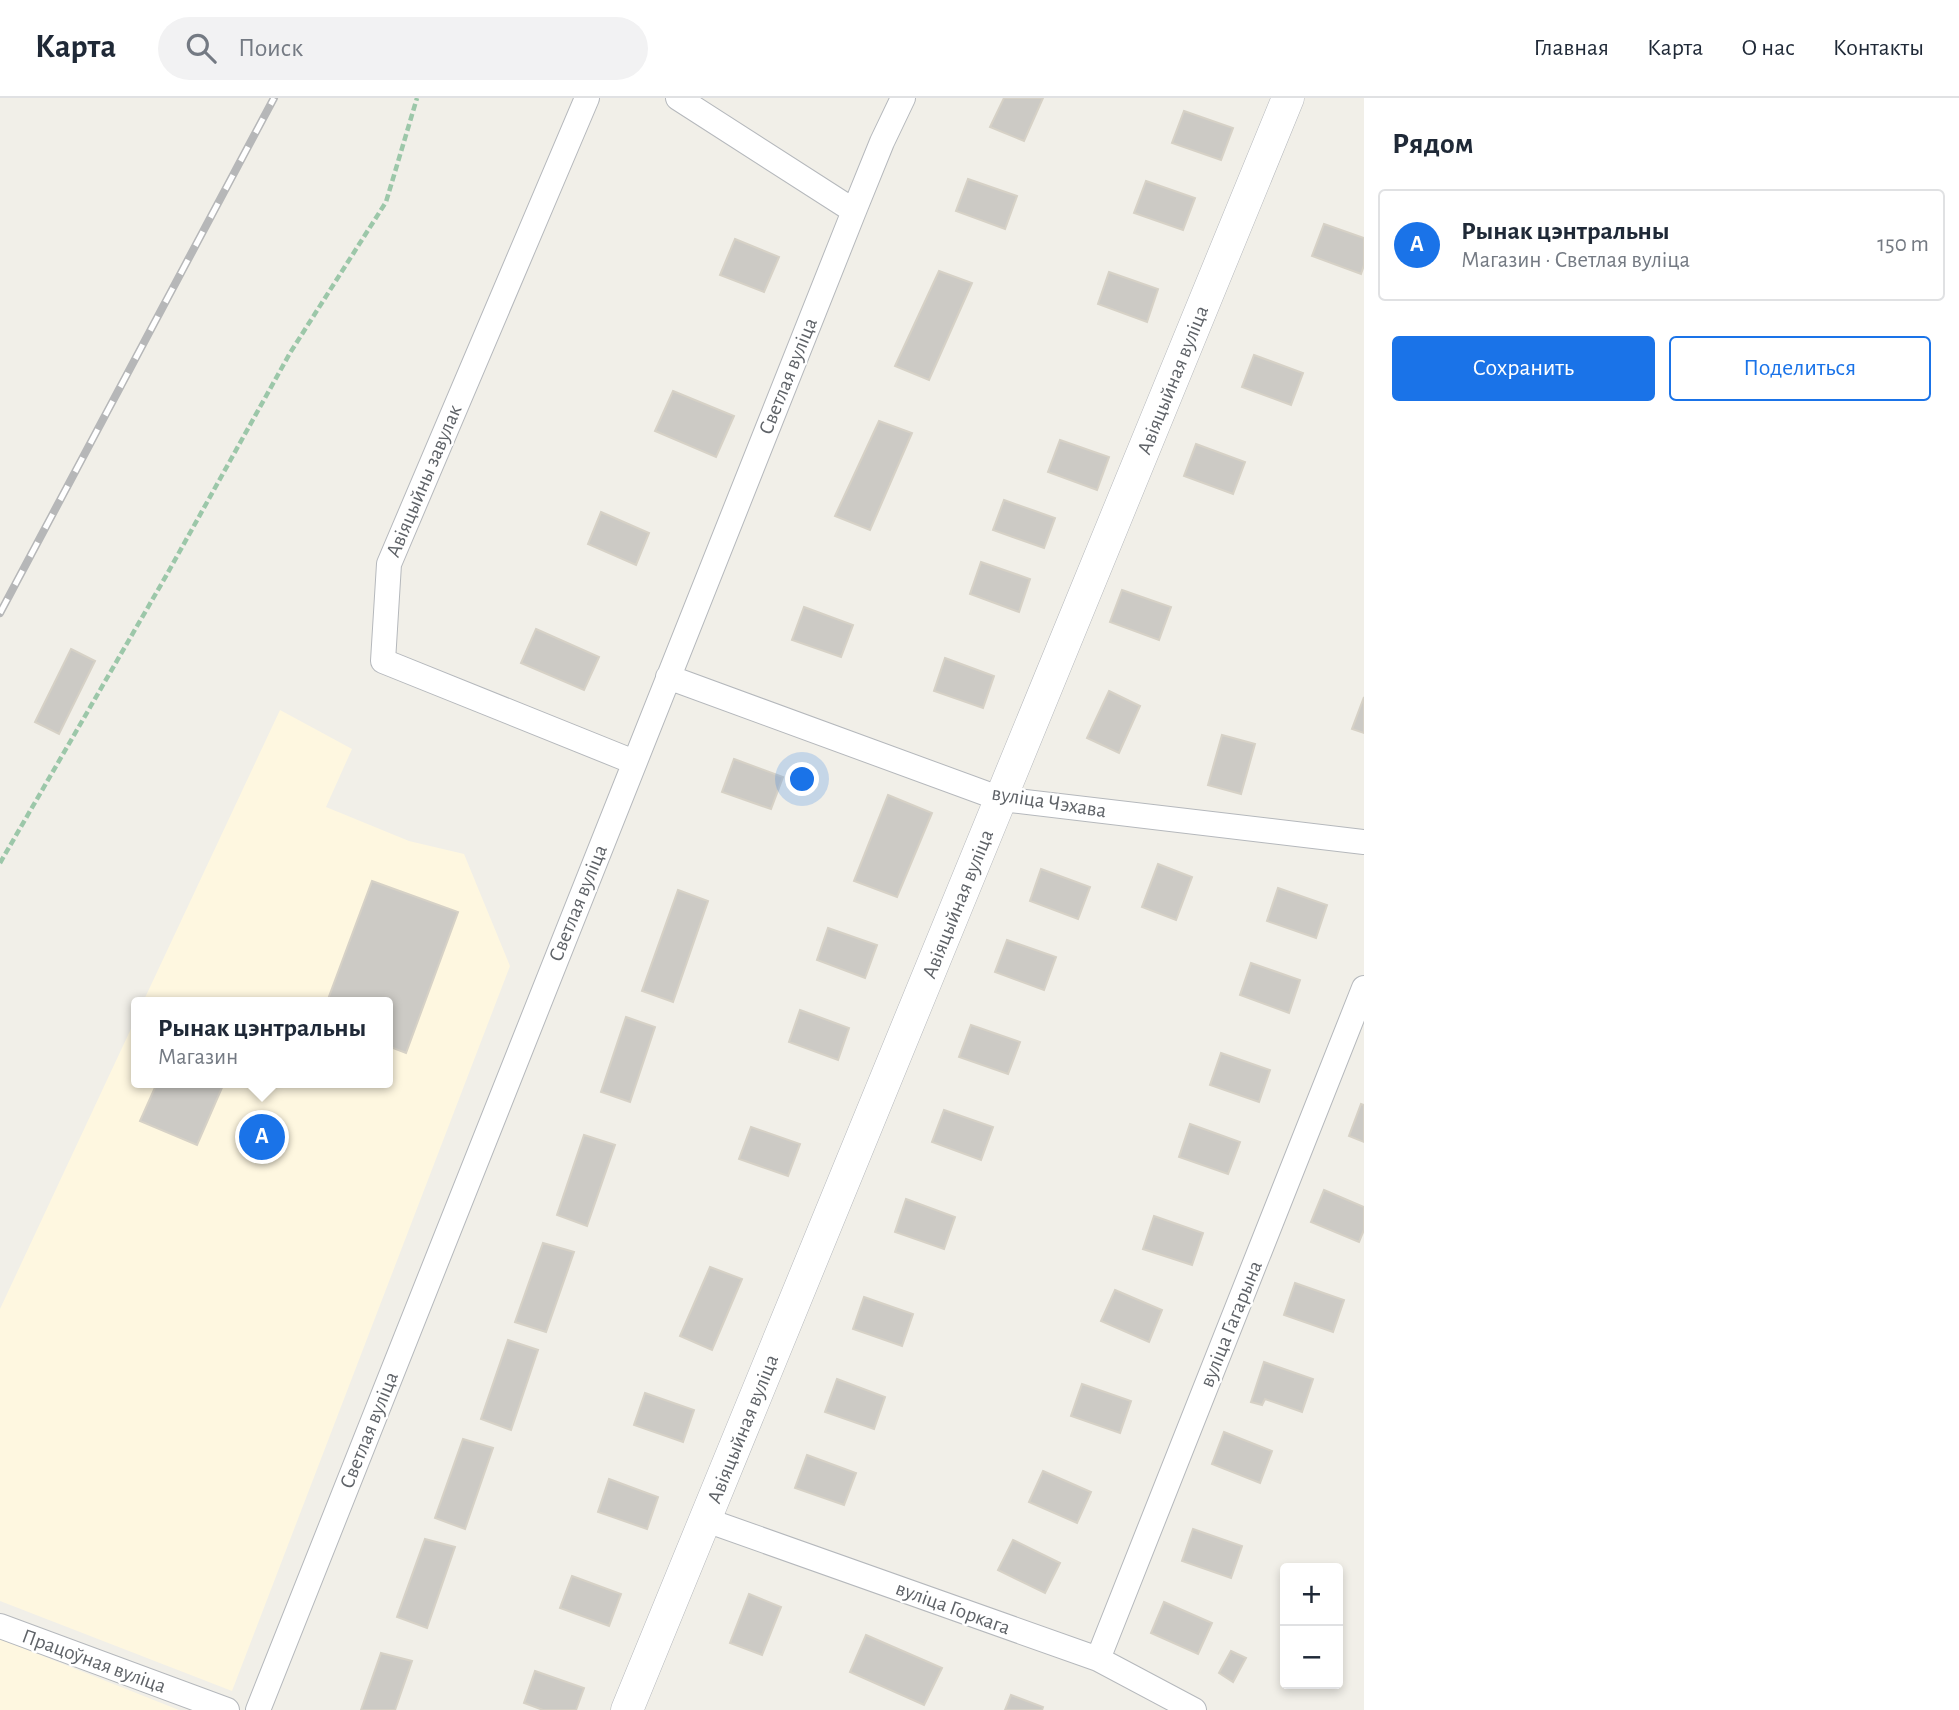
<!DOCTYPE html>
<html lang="ru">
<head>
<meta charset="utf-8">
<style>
  :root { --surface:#fff; --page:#f2f2f3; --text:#1f2937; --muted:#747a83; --line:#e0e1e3; --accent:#1a73e8 }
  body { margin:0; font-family:"Alegreya Sans",sans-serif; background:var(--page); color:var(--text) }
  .controls { position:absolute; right:21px; bottom:21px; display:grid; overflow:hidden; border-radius:7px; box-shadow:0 4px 10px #0003 }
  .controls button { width:63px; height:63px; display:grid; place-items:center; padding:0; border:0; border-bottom:2px solid var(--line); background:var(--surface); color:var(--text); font:35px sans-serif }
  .you { position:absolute; left:803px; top:682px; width:24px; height:24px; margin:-18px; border:5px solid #fff; border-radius:50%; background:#1a73e8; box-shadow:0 0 0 10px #1a73e833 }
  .badge { display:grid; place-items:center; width:46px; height:46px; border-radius:50%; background:var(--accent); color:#fff; font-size:23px; font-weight:700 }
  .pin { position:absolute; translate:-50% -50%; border:4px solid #fff; box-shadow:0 2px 7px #0006 }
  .popup { position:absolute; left:131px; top:899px; width:262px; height:91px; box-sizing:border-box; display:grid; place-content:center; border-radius:7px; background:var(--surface); filter:drop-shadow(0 2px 5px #0005); font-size:23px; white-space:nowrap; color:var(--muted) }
  .popup b { font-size:26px; color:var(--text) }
  .popup::after { content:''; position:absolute; left:50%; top:100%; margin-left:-14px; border:14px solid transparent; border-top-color:var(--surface) }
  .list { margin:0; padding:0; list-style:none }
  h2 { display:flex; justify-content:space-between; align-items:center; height:91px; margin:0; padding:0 28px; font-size:30px }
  h2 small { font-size:23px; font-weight:400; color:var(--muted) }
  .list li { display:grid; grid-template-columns:46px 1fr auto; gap:21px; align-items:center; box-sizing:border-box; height:112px; margin:0 14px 14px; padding:0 14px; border:2px solid var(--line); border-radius:7px }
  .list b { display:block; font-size:26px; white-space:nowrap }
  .list p { margin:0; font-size:23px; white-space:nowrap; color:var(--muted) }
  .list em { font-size:23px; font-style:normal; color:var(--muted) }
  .actions { display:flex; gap:14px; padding:21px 28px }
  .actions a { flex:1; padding:16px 0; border:2px solid var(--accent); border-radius:7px; text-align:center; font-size:24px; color:var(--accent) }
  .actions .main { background:var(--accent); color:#fff }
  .icon { flex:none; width:38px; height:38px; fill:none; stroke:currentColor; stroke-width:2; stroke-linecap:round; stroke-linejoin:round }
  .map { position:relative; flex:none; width:1364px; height:1612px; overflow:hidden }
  header { display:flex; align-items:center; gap:42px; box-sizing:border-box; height:98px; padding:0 35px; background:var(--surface); border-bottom:2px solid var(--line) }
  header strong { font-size:33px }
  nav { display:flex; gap:38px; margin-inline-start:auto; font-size:24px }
  .search { width:490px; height:63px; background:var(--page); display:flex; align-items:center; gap:18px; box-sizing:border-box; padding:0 24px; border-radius:38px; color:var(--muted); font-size:26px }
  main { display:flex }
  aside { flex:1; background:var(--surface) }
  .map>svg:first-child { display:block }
</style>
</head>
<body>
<header>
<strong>Карта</strong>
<div class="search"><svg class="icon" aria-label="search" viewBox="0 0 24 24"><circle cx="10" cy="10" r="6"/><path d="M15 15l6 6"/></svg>Поиск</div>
<nav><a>Главная</a><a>Карта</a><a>О нас</a><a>Контакты</a></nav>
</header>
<main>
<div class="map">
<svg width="1364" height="1612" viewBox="0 0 1364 1612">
  <rect width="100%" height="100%" fill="#f1efe8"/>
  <path fill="#fef7e0" d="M 280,612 L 352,651 L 326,709 L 409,743 L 464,756 L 510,868 L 232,1593 L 0,1503 L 0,1211 L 136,920 L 136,985 L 388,985 L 388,904 L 143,904 Z
    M 0,1541 L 179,1612 L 0,1612 Z"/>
  <path fill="#cccac5" stroke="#d6d1c6" stroke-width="2" d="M 1004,0 L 1043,0 L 1024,43 L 990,29 Z
    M 1184,13 L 1233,30 L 1221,62 L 1172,45 Z
    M 968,81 L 1017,98 L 1005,131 L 956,113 Z
    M 1146,83 L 1195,100 L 1183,132 L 1134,115 Z
    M 1324,126 L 1364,140 L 1364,167 L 1361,176 L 1312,158 Z
    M 735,141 L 779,159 L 764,194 L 720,177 Z
    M 939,173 L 972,185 L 929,282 L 895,268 Z
    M 1109,174 L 1158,191 L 1147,224 L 1098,206 Z
    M 1254,257 L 1303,275 L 1291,307 L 1242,289 Z
    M 673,293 L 734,318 L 716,359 L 655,333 Z
    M 879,323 L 912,335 L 870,432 L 835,418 Z
    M 1060,342 L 1109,359 L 1097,392 L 1048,374 Z
    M 1196,346 L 1245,364 L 1233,396 L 1184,378 Z
    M 1004,402 L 1055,420 L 1044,450 L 993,432 Z
    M 601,414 L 649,435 L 636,467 L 588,446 Z
    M 981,464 L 1030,481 L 1019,514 L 970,496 Z
    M 1122,492 L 1171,509 L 1159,542 L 1110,524 Z
    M 804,509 L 853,527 L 841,559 L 792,542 Z
    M 536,531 L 599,559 L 584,592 L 521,565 Z
    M 71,551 L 95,563 L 59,636 L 35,624 Z
    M 945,560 L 994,578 L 983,610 L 934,593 Z
    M 1109,593 L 1140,608 L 1119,655 L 1087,640 Z
    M 1364,599 L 1364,635 L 1352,631 Z
    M 1222,637 L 1255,646 L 1241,696 L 1208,687 Z
    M 734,661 L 783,679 L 771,711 L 722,694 Z
    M 888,697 L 932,715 L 897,799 L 854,783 Z
    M 1158,766 L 1192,779 L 1176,822 L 1142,809 Z
    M 1041,771 L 1090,789 L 1078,821 L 1030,803 Z
    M 372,783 L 458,814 L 406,955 L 388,948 L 388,904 L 327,904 Z
    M 1278,790 L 1327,807 L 1316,840 L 1267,823 Z
    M 678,792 L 708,803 L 673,904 L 642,893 Z
    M 828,830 L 877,847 L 865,880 L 817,862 Z
    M 1007,842 L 1056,859 L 1044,892 L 995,874 Z
    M 1251,865 L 1300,882 L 1289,915 L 1240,897 Z
    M 800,912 L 849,930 L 838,962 L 789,944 Z
    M 626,919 L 655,929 L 630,1004 L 601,994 Z
    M 971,927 L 1020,944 L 1008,976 L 959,959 Z
    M 1221,955 L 1270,972 L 1259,1004 L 1210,987 Z
    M 157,985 L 224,985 L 197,1047 L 140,1023 Z
    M 1361,1006 L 1364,1007 L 1364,1044 L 1349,1038 Z
    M 944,1012 L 993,1029 L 981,1062 L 932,1044 Z
    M 1190,1026 L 1240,1044 L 1228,1076 L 1179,1059 Z
    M 751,1029 L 800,1046 L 788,1078 L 739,1061 Z
    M 584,1037 L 615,1047 L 587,1128 L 557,1117 Z
    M 1324,1092 L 1364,1109 L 1364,1132 L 1359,1144 L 1311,1124 Z
    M 906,1101 L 955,1119 L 944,1151 L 895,1134 Z
    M 1154,1118 L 1203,1135 L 1192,1167 L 1143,1151 Z
    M 543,1145 L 574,1154 L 546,1234 L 515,1224 Z
    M 710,1169 L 742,1181 L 712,1252 L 680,1238 Z
    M 1295,1185 L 1344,1202 L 1333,1234 L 1284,1217 Z
    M 1115,1192 L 1162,1212 L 1149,1244 L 1101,1223 Z
    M 864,1199 L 913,1216 L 902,1248 L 853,1231 Z
    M 508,1242 L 538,1252 L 511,1332 L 481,1321 Z
    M 1264,1264 L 1313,1281 L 1302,1314 L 1265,1301 L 1262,1307 L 1251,1304 Z
    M 837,1281 L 885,1299 L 874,1331 L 825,1314 Z
    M 1082,1286 L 1131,1303 L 1120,1335 L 1071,1318 Z
    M 645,1295 L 694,1312 L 683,1344 L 634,1327 Z
    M 1224,1334 L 1272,1353 L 1260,1385 L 1212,1366 Z
    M 463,1341 L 493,1350 L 465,1431 L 435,1420 Z
    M 807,1357 L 856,1375 L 844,1407 L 795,1390 Z
    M 1043,1373 L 1091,1394 L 1077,1425 L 1029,1404 Z
    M 609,1381 L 658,1399 L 647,1431 L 598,1414 Z
    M 1193,1431 L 1242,1448 L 1231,1480 L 1182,1463 Z
    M 425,1441 L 455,1449 L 427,1530 L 397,1519 Z
    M 1013,1442 L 1060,1465 L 1045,1495 L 998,1472 Z
    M 572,1478 L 621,1496 L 609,1528 L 560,1510 Z
    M 749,1496 L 781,1509 L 762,1557 L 730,1545 Z
    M 1164,1504 L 1212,1525 L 1198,1556 L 1151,1535 Z
    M 866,1537 L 942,1570 L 924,1607 L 850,1574 Z
    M 1231,1553 L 1246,1560 L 1233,1584 L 1219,1575 Z
    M 381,1555 L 412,1563 L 395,1612 L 361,1612 Z
    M 535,1573 L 584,1590 L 576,1612 L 543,1612 L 524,1605 Z
    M 1011,1597 L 1043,1609 L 1042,1612 L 1005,1612 Z"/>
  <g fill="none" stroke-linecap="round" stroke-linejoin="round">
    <defs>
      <path id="minor" d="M 587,0 L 389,466 L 383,563 L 634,664
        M 678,0 L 854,113
        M 668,579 L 1001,701 L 1364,744
        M 706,1422 L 1098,1561 L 1194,1612
        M 0,1528 L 227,1612
        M 1098,1561 L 1364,890
        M 258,1612 L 854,113 L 882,44 L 903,0"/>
      <path id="tertiary" d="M 627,1612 L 1288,0"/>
    </defs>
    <use href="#minor" stroke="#b5b8bc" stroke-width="26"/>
    <use href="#tertiary" stroke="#b5b8bc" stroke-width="33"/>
    <path stroke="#9cc7a9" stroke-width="4.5" stroke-dasharray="7 3.5" stroke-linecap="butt" d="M 0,765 L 166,478 L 290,255 L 386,104 L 417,0"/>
    <use href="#minor" stroke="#fff" stroke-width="24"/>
    <use href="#tertiary" stroke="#fff" stroke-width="32"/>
    <defs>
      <path id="rail" d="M 0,515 L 274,0"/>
    </defs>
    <use href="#rail" stroke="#b6b7b8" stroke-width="8"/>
    <use href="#rail" stroke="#fff" stroke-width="5" stroke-dasharray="16" stroke-linecap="butt"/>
  </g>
  <g text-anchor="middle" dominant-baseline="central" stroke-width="5" stroke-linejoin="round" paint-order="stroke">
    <g font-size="21" fill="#5f6368" stroke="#fff">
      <text transform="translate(788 278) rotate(-68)">Светлая вуліца</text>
      <text transform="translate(1173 282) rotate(-68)">Авіяцыйная вуліца</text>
      <text transform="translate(424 383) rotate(-67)">Авіяцыйны завулак</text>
      <text transform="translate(1049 704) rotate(9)">вуліца Чэхава</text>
      <text transform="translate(578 805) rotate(-68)">Светлая вуліца</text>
      <text transform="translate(958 806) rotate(-68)">Авіяцыйная вуліца</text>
      <text transform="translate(1231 1226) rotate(-68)">вуліца Гагарына</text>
      <text transform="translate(743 1331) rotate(-68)">Авіяцыйная вуліца</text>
      <text transform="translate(369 1332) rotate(-68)">Светлая вуліца</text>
      <text transform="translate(953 1510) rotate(20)">вуліца Горкага</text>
      <text transform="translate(94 1563) rotate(20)">Працоўная вуліца</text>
    </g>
  </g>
</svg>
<div class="controls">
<button>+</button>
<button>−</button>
</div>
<div class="you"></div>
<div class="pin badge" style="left:262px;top:1039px">A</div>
<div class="popup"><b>Рынак цэнтральны</b>Магазин</div>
</div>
<aside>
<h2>Рядом<small></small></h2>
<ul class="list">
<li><span class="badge">A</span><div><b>Рынак цэнтральны</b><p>Магазин · Светлая вуліца</p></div><em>150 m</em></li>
</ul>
<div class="actions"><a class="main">Сохранить</a><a>Поделиться</a></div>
</aside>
</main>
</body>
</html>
